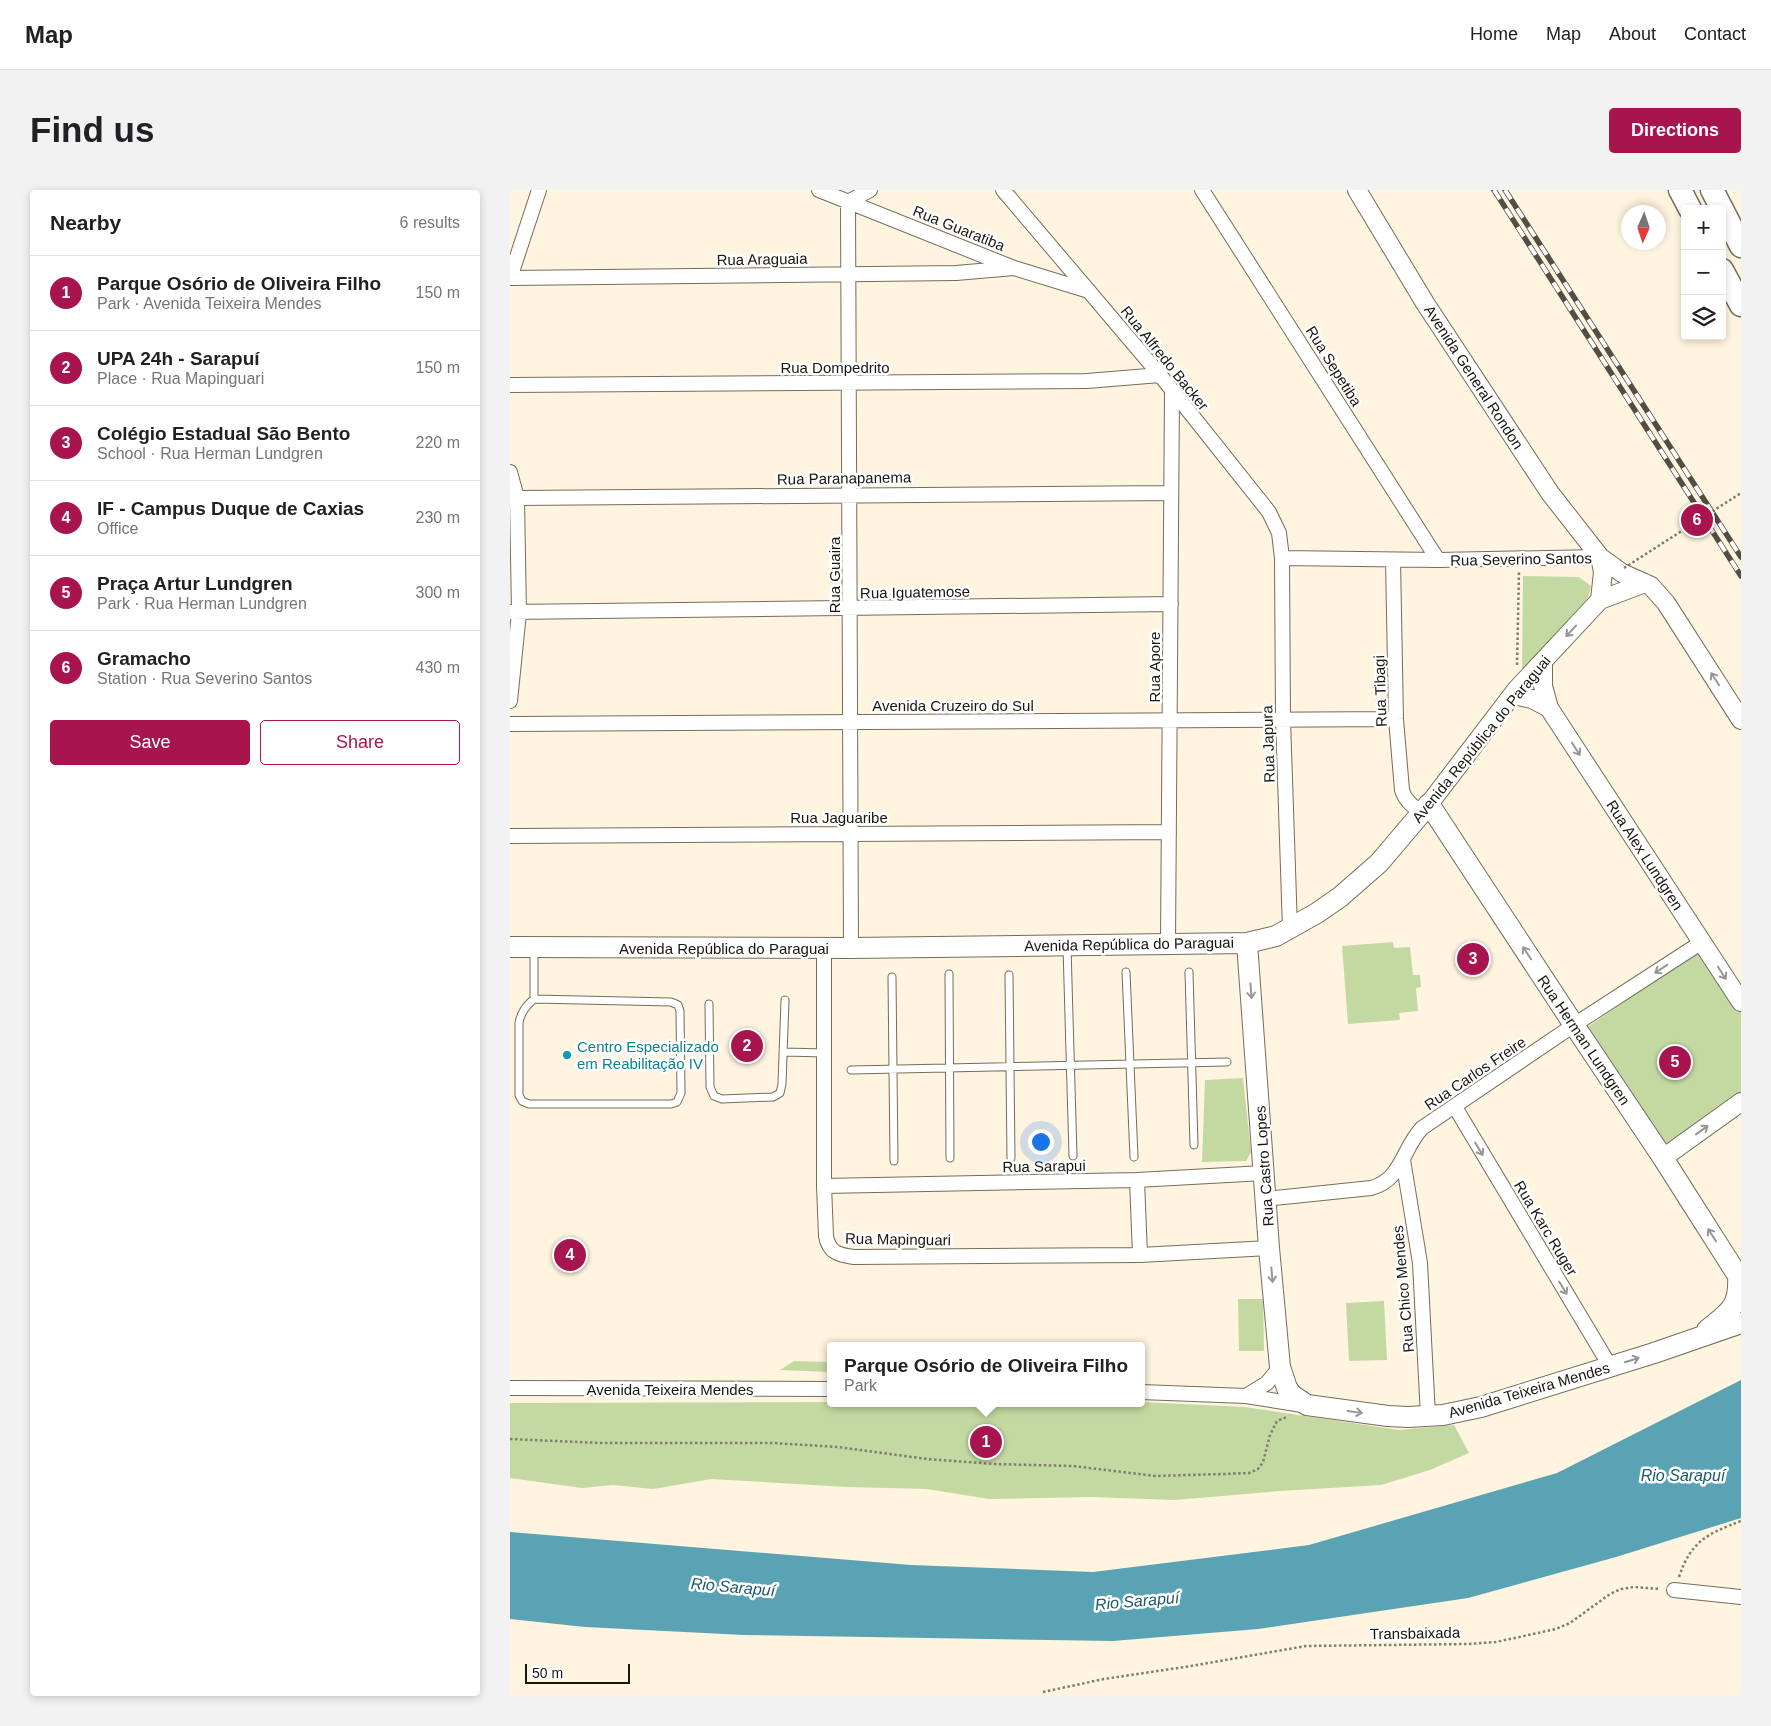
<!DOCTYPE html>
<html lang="en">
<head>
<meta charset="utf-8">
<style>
  :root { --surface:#fff; --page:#f2f2f2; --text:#202124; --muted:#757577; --line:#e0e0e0; --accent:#a8154e }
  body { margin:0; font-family:Helvetica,sans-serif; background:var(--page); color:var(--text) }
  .controls { position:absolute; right:15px; top:15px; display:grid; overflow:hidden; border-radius:5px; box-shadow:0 2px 8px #0003 }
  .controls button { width:45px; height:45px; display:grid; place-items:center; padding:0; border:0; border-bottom:1px solid var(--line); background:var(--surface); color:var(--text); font:25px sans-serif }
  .compass { position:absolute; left:1111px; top:15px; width:45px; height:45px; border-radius:50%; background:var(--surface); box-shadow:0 2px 8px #0003; rotate:183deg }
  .scale { position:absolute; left:15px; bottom:12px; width:105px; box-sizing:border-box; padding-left:5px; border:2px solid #19160f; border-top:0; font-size:14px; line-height:18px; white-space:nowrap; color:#19160f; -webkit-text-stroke:4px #fff; paint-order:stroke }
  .you { position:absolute; left:530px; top:951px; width:18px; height:18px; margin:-12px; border:4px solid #fff; border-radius:50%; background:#1a73e8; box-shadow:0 0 0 8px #1a73e833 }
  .badge { display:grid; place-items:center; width:32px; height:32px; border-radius:50%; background:var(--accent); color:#fff; font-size:16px; font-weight:700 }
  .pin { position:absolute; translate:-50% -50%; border:2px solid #fff; box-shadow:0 1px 5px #0006 }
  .popup { position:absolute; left:317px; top:1152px; width:318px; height:65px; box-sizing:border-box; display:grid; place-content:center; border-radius:5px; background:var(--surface); filter:drop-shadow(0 1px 4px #0005); font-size:16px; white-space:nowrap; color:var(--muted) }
  .popup b { font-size:19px; color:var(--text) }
  .popup::after { content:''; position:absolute; left:50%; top:100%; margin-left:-10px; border:10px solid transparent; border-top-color:var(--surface) }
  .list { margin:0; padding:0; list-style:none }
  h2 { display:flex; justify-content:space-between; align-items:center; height:65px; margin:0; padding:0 20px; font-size:21px }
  h2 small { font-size:16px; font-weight:400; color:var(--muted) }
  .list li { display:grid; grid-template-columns:32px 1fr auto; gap:15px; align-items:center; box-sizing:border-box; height:75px; padding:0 20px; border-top:1px solid var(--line) }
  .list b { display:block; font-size:19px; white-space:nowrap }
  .list p { margin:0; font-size:16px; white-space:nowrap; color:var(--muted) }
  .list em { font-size:16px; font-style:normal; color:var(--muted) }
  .actions { display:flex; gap:10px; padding:15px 20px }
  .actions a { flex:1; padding:11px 0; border:1px solid var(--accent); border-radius:5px; text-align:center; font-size:18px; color:var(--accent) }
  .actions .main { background:var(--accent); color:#fff }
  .icon { flex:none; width:28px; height:28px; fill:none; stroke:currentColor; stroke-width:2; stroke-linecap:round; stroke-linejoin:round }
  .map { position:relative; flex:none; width:1231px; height:1506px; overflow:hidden; border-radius:5px }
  header { display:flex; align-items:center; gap:30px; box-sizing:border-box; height:70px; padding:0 25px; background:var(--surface); border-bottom:1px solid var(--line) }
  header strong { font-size:24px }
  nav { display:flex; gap:28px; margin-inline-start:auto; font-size:18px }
  .intro { display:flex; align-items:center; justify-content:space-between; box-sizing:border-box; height:120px; padding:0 30px }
  h1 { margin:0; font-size:35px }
  .button { padding:12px 22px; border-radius:5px; background:var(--accent); color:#fff; font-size:18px; font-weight:700 }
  main { display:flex; gap:30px; padding:0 30px }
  aside { flex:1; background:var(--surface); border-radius:5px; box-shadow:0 2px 8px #0003 }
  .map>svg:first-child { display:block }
</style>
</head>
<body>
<header>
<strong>Map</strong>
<nav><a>Home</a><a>Map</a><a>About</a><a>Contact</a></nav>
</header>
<div class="intro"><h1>Find us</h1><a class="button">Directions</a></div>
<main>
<aside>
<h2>Nearby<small>6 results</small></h2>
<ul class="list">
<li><span class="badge">1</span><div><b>Parque Osório de Oliveira Filho</b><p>Park · Avenida Teixeira Mendes</p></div><em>150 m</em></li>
<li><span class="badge">2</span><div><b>UPA 24h - Sarapuí</b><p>Place · Rua Mapinguari</p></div><em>150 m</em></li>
<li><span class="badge">3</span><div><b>Colégio Estadual São Bento</b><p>School · Rua Herman Lundgren</p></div><em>220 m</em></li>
<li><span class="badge">4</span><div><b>IF - Campus Duque de Caxias</b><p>Office</p></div><em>230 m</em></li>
<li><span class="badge">5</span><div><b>Praça Artur Lundgren</b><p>Park · Rua Herman Lundgren</p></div><em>300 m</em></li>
<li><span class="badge">6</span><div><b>Gramacho</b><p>Station · Rua Severino Santos</p></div><em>430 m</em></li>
</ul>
<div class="actions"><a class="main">Save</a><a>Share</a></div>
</aside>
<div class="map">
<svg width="1231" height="1506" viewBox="0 0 1231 1506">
  <rect width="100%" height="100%" fill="#fef4df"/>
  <path fill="#c4d9a2" d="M 1013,386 L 1069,387 L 1081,396 L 1078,408 L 1012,480 Z
    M 883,752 L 884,758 L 900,757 L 903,785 L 910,785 L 911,797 L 906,798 L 908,821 L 889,823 L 890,830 L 838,834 L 832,756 Z
    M 1190,760 L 1231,822 L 1231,905 L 1155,959 L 1076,838 Z
    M 733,888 L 741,962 L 736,971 L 692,972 L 695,890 Z
    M 753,1109 L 754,1161 L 729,1161 L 728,1109 Z
    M 874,1111 L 877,1170 L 839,1171 L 836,1113 Z
    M 284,1171 L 321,1172 L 321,1182 L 270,1180 Z
    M 321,1212 L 631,1213 L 631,1212 L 735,1217 L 889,1240 L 944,1235 L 959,1263 L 920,1280 L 871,1295 L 770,1301 L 665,1310 L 581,1307 L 479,1309 L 417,1299 L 337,1297 L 201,1289 L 143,1299 L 103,1295 L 72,1298 L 0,1288 L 0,1213 Z"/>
  <path fill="#59a3b4" d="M 1231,1190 L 1231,1328 L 1106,1367 L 958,1408 L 748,1439 L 603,1451 L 234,1445 L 75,1437 L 0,1429 L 0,1342 L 401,1375 L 583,1382 L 799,1355 L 1047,1283 Z"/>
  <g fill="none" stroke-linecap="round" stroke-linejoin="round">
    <defs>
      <path id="service" d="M 557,757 L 563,966
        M 616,782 L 624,967
        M 679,782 L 684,955
        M 439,784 L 440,968
        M 499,785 L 501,968
        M 382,787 L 384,971
        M 24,809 L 161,812 L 168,815 L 170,821 L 171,903 L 167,912 L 161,914 L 19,914 L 12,911 L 9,905 L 9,833 C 11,822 16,816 24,809 Z
        M 24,809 L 24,760
        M 199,814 L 200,897 L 204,906 L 212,909 L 263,907 L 270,903 L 272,894 L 275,810
        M 275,862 L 314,863
        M 341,880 L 717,872"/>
      <path id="minor" d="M 309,0 L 504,78 L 579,101
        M 493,0 L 650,185 L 759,322 L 769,343 L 772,368 L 773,529 L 780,739
        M 692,0 L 928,370
        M 0,88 L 446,83 L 504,78
        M 0,88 L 29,0
        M 0,195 L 577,191 L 650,185
        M 0,282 L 7,308 L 9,423 L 0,511
        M 0,310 L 7,308 L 661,303
        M 772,368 L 928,370 L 1090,367
        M 883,370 L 886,529 L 892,600 C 895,611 903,616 911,622
        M 0,422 L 661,414
        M 0,534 L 886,529
        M 0,646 L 659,642
        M 658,753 L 662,202
        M 314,758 L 314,996 L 316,1046 C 319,1063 329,1065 344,1067 L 630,1065 L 759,1058
        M 341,758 L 338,12 L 360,0
        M 945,917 L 1100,1176
        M 893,970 L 910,1073 L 918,1226
        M 627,990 L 630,1065
        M 314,996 L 627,990 L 754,983
        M 756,1009 L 861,998 C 892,990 892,959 912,938 L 1064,835 L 1192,752
        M 0,1198 L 321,1199
        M 631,1202 L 736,1206 L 792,1215
        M 736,1206 L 757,1193 L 770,1177
        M 1164,1400 L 1231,1407"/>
      <path id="tertiary" d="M 847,0 L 915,113 L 1040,303 L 1090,367 L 1112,383 L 1141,396 L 1156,413 L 1231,530
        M 1090,410 L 1093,382 L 1090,367
        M 1033,472 L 1033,496 L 1039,518 L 1231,812
        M 1004,505 L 1022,509 L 1039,518
        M 919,614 L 1006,500 L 1090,410 L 1135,393
        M 1153,968 L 1231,912"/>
      <path id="secondary" d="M 737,753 L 759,1058 L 770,1177 L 777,1198 L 782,1205 L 797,1215 L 878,1226 L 898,1227 L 933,1225 L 971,1217 L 1144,1163 L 1231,1133
        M 0,757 L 341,758 L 737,753 L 766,746 L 807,723 L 830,707 L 869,673 L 919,614 L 1064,835 L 1153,968 L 1228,1086 L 1231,1088
        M 1197,1140 C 1219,1122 1230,1117 1228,1086"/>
      <path id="primary" d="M 1170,0 L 1180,19
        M 1202,0 L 1212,19
        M 1212,19 L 1231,56
        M 1212,80 L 1231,115"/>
    </defs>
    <use href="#service" stroke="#756c5a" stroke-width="9"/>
    <use href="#minor" stroke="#756c5a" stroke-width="16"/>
    <use href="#tertiary" stroke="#756c5a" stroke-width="20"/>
    <use href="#secondary" stroke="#756c5a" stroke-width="22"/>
    <use href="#primary" stroke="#756c5a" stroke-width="25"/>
    <path stroke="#827c6f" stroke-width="2.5" stroke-dasharray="2.5 2.5" stroke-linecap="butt" d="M 1007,475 L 1009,381
      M 0,1249 L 91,1253 L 263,1253 L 328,1257 L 417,1269 L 484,1274 L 563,1276 L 645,1286 L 713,1284 L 739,1283 L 748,1279 L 753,1272 L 760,1245 L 767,1231 L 777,1227
      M 1169,1387 C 1181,1351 1197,1344 1231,1331
      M 533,1502 L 594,1489 L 681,1476 L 796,1456 L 958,1454 L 986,1452 L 1046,1439 L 1060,1433 L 1100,1404 L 1111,1399 L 1124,1397 L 1150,1399"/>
    <use href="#service" stroke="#fff" stroke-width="7"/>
    <use href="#minor" stroke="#fff" stroke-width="14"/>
    <use href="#tertiary" stroke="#fff" stroke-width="18"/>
    <use href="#secondary" stroke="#fff" stroke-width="20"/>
    <use href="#primary" stroke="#fff" stroke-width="22"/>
    <defs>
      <path id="rail" d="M 984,0 L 1231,386
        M 995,0 L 1231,367"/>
    </defs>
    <use href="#rail" stroke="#534e44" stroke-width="5.5"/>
    <use href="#rail" stroke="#fff" stroke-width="4" stroke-dasharray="11" stroke-linecap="butt"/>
    <path stroke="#827c6f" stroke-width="2.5" stroke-dasharray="2.5 2.5" stroke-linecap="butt" d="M 1114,378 L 1231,303"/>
  </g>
  <defs><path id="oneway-shaft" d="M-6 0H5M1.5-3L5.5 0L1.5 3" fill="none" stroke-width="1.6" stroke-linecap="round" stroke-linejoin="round" transform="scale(1.25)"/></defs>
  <g stroke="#989693">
    <use href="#oneway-shaft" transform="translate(1061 441) rotate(133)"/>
    <use href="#oneway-shaft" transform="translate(1205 489) rotate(-123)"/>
    <use href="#oneway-shaft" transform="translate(1066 559) rotate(57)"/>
    <use href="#oneway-shaft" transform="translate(1017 763) rotate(-123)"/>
    <use href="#oneway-shaft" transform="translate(1151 779) rotate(147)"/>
    <use href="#oneway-shaft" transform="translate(1212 783) rotate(57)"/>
    <use href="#oneway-shaft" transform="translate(741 801) rotate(86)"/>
    <use href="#oneway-shaft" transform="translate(1192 940) rotate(-36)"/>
    <use href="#oneway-shaft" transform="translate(969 959) rotate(59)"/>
    <use href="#oneway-shaft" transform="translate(1202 1045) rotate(-123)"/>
    <use href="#oneway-shaft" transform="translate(762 1085) rotate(85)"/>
    <use href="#oneway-shaft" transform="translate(1053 1098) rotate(59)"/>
    <use href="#oneway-shaft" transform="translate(1122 1170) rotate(-17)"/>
    <use href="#oneway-shaft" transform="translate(845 1222) rotate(8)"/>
  </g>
  <circle fill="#0f9aa8" stroke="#fff" stroke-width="2" cx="57" cy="865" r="5"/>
  <g text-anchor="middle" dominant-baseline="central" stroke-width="5" stroke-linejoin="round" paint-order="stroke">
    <g font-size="15" fill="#19160f" stroke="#fff">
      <text transform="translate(449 38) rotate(22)">Rua Guaratiba</text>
      <text transform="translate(252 69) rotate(-1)">Rua Araguaia</text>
      <text transform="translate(655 168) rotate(51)">Rua Alfredo Backer</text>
      <text transform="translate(824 176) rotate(58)">Rua Sepetiba</text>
      <text x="325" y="177">Rua Dompedrito</text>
      <text transform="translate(964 187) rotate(57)">Avenida General Rondon</text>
      <text transform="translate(334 288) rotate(-1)">Rua Paranapanema</text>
      <text transform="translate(1011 369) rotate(-1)">Rua Severino Santos</text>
      <text transform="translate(324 385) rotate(-90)">Rua Guaira</text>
      <text transform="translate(405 402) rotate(-1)">Rua Iguatemose</text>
      <text transform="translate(644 477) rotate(-90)">Rua Apore</text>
      <text transform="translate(870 501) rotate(-92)">Rua Tibagi</text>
      <text x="443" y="515">Avenida Cruzeiro do Sul</text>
      <text transform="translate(971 549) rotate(-51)">Avenida República do Paraguai</text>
      <text transform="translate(758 554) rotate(-92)">Rua Japura</text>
      <text x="329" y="627">Rua Jaguaribe</text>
      <text transform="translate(1135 665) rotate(57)">Rua Alex Lundgren</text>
      <text transform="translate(619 754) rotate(-1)">Avenida República do Paraguai</text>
      <text x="214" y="758">Avenida República do Paraguai</text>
      <text transform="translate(1074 850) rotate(56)">Rua Herman Lundgren</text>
      <text transform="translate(965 883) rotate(-34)">Rua Carlos Freire</text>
      <text transform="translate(534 976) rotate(-1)">Rua Sarapui</text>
      <text transform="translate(754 976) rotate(-94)">Rua Castro Lopes</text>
      <text transform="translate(1036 1038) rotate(59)">Rua Karc Ruger</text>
      <text transform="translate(388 1049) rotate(1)">Rua Mapinguari</text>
      <text transform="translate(893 1099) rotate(-95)">Rua Chico Mendes</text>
      <text x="160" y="1199">Avenida Teixeira Mendes</text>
      <text transform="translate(1019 1200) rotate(-16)">Avenida Teixeira Mendes</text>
      <text transform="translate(905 1443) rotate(-1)">Transbaixada</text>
    </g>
    <g font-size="15" fill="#0d838f" stroke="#fff" text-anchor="start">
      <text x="67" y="856">Centro Especializado<tspan x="67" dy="17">em Reabilitação IV</tspan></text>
    </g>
    <g font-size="16" font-style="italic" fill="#1b5966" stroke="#fff">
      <text x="1173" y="1285">Rio Sarapuí</text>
      <text transform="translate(223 1397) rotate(5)">Rio Sarapuí</text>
      <text transform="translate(627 1411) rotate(-5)">Rio Sarapuí</text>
    </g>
  </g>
</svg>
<div class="controls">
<button>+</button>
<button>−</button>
<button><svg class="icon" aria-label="layers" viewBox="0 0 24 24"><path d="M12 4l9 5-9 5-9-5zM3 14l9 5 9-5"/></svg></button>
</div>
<svg class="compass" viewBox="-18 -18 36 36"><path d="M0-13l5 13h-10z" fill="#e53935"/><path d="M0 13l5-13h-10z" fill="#757577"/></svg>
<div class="scale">50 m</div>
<div class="you"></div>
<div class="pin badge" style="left:476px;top:1252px">1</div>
<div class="popup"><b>Parque Osório de Oliveira Filho</b>Park</div>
<div class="pin badge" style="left:237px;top:856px">2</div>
<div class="pin badge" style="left:963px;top:769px">3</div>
<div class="pin badge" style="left:60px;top:1065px">4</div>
<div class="pin badge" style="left:1165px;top:872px">5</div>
<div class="pin badge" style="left:1187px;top:330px">6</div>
</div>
</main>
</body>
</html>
